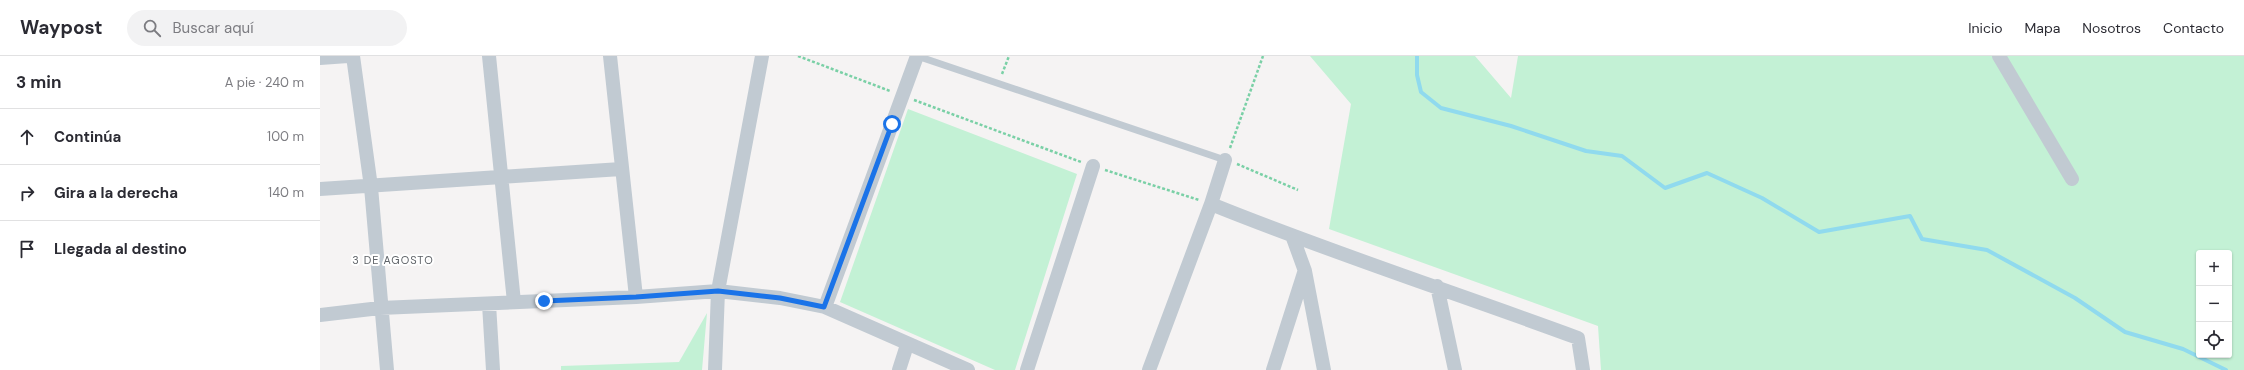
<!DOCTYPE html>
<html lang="es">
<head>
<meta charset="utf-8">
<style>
  :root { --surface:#fff; --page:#f2f2f3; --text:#2b2b33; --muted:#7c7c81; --line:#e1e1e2 }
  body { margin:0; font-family:"DM Sans",sans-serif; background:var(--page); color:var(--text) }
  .controls { position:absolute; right:12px; bottom:12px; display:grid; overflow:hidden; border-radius:4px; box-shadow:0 1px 3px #0004 }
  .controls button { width:36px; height:36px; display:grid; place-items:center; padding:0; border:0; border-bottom:1px solid var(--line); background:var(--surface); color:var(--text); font:20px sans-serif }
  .stop { position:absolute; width:12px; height:12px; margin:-9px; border:3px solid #1a73e8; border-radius:50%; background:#fff }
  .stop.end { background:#1a73e8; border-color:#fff; box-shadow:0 1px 4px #0008 }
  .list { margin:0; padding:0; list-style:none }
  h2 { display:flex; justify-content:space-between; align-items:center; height:52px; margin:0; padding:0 16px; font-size:17px }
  h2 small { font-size:13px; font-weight:400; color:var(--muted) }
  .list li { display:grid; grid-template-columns:26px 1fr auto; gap:12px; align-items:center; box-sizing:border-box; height:56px; padding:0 16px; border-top:1px solid var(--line) }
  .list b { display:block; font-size:15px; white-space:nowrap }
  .list em { font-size:13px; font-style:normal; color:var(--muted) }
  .icon { flex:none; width:22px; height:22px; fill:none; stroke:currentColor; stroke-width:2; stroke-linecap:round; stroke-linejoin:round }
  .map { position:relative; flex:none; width:1924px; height:314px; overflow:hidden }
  header { display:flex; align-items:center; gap:24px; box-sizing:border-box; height:56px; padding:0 20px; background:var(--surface); border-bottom:1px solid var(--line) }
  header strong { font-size:19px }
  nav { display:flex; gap:22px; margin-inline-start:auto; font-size:14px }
  .search { width:280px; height:36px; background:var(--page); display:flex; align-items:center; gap:10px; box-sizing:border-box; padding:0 14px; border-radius:22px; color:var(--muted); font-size:15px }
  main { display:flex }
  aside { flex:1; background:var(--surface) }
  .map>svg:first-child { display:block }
</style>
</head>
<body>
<header>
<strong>Waypost</strong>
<div class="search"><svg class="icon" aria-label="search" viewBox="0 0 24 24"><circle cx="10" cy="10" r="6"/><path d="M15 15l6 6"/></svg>Buscar aquí</div>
<nav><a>Inicio</a><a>Mapa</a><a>Nosotros</a><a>Contacto</a></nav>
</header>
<main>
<aside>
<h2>3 min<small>A pie · 240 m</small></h2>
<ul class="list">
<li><svg class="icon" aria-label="ahead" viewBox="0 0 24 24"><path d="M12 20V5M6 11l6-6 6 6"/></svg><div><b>Continúa</b></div><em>100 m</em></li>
<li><svg class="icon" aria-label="right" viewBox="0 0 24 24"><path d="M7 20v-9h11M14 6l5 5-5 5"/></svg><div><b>Gira a la derecha</b></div><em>140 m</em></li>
<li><svg class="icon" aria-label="arrive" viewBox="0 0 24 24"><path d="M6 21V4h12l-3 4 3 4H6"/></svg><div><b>Llegada al destino</b></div></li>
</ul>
</aside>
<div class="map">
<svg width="1924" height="314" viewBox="0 0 1924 314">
  <rect width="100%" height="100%" fill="#f5f3f3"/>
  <path fill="#c3f1d5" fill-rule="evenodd" d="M 990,0 L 1155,0 L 1191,42 L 1198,0 L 1924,0 L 1924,314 L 1281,314 L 1278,270 L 1009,173 L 1031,48 ZM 1879,197 L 1909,197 L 1909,299 L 1879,299 Z
    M 588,53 L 757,118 L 695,314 L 675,314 L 520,246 Z
    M 387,257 L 382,314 L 241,314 L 241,310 L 359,306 Z"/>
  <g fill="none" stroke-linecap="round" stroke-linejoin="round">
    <path stroke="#90daee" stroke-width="4" d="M 1097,0 L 1097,19 L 1101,36 L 1121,52 L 1191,70 L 1266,95 L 1302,100 L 1345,132 L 1387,117 L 1442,142 L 1499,176 L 1590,160 L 1602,183 L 1667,194 L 1755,242 L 1805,276 L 1863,293 L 1906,314"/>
    <path stroke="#7ad0a6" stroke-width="2.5" stroke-dasharray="3 2" stroke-linecap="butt" d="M 478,0 L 570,35
      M 682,18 L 689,0
      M 594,44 L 761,106
      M 910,92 L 943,0
      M 917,108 L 978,134
      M 785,114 L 879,144"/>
    <path stroke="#c1cad2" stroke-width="7" d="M 597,0 L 905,104"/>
    <path stroke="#c1cad2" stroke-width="14" d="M 33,0 L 51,131 L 67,314
      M 169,0 L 194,246
      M 290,0 L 316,241
      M 1679,0 L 1752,123
      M 0,2 L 28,0
      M 0,133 L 301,113
      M 891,148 C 1012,197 1136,237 1258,282 L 1263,314
      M 973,182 L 985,215 L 1004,314
      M 1117,230 L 1135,314
      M 169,248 L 173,314
      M 505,251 L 597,0
      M 0,259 L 60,252 L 316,241 L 398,235 L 460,242 L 505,251 L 648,314
      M 395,314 L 398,235 L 442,0
      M 579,314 L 587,289
      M 707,314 L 773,110
      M 829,314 L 891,148 L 905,104
      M 953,314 L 984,217"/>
  </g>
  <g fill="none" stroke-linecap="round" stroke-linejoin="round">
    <path stroke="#1a73e8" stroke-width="5" d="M 224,245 L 316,241 L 398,235 L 460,242 L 504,251 L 572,68"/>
  </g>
  <g text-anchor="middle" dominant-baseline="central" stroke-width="4" stroke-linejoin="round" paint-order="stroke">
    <g font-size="11" letter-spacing="1" fill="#5f6368" stroke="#fff">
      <text x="73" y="204">3 DE AGOSTO</text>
    </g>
  </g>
</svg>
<div class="controls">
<button>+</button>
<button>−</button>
<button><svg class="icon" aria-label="locate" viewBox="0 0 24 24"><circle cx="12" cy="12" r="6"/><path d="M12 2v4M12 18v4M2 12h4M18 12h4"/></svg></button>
</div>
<div class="stop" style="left:572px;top:68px"></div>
<div class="stop end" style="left:224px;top:245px"></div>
</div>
</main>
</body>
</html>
